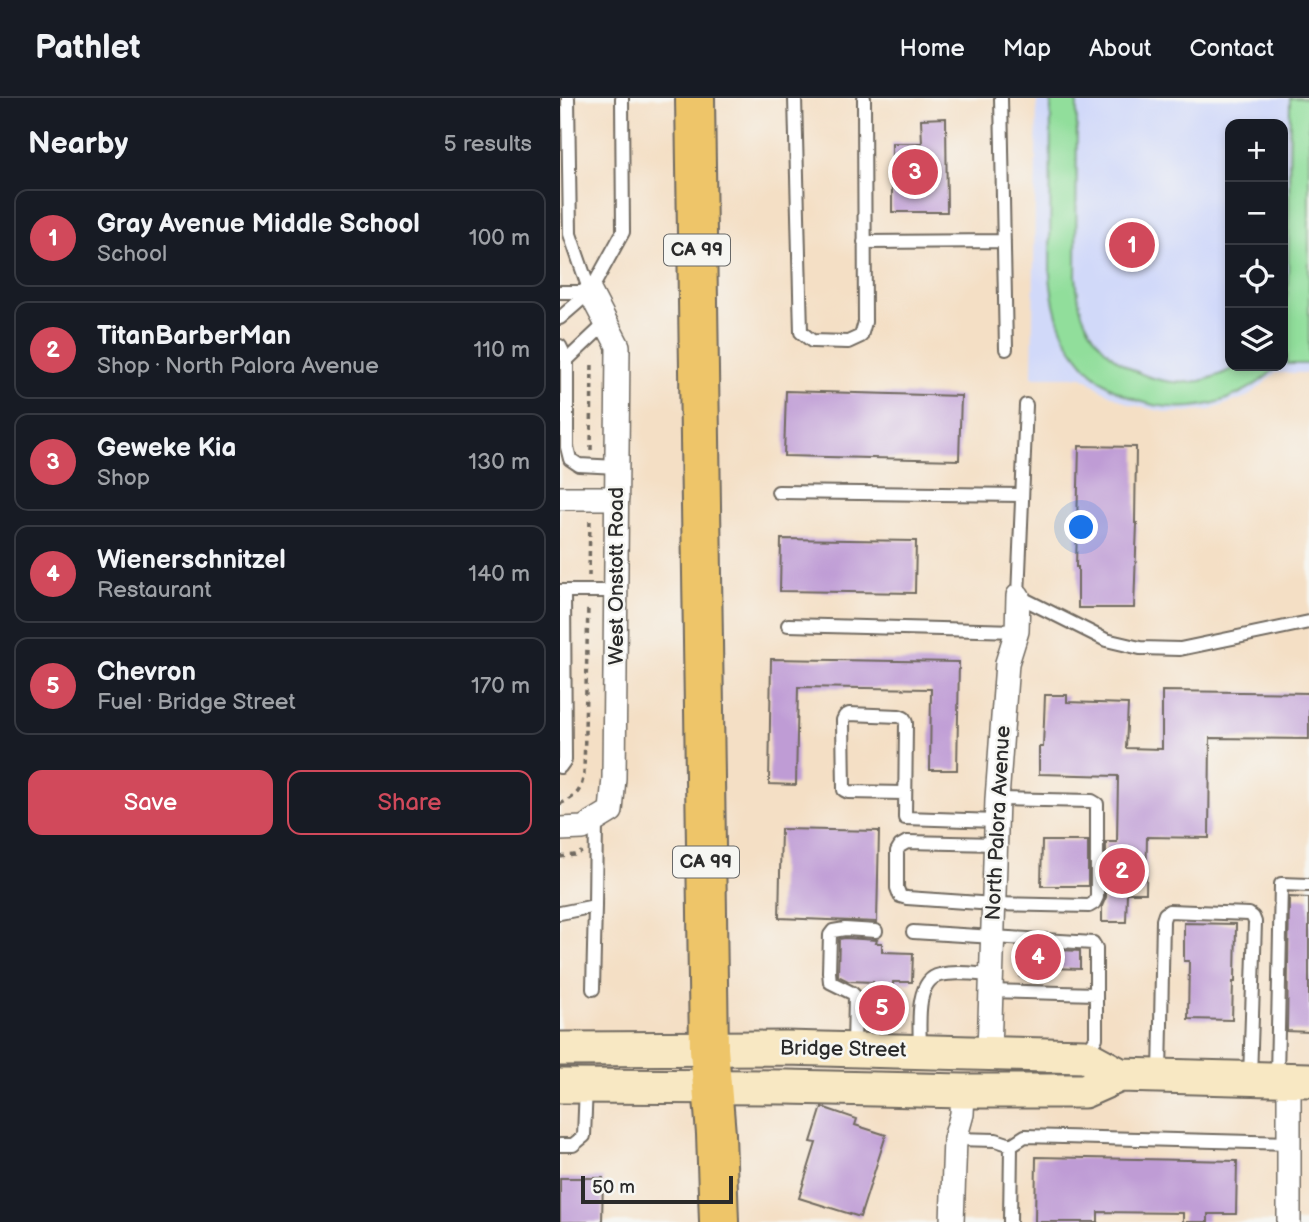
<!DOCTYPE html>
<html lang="en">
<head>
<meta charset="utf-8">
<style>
  :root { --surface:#171b24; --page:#20242c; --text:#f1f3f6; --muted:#9ea1a6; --line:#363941; --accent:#d1495b }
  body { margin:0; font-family:"Balsamiq Sans",sans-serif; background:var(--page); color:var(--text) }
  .controls { position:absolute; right:21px; top:21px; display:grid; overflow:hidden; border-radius:14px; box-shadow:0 4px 10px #0003 }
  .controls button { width:63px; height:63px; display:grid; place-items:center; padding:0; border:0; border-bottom:2px solid var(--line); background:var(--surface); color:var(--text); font:35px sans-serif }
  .scale { position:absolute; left:21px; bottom:18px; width:152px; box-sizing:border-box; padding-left:7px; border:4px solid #2b2b2b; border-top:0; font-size:19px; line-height:24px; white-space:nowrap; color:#2b2b2b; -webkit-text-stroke:5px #f6f6f2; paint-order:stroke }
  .you { position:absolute; left:522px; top:430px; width:24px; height:24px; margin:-18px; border:5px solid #fff; border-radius:50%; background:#1a73e8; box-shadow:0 0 0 10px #1a73e833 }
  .badge { display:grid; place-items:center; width:46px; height:46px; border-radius:50%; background:var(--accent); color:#fff; font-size:23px; font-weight:700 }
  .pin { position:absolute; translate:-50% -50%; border:4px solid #fff; box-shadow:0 2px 7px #0006 }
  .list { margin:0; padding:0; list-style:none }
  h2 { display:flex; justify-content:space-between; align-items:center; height:91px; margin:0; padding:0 28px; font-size:30px }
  h2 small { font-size:23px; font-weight:400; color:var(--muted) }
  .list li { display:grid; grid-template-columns:46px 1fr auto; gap:21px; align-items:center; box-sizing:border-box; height:98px; margin:0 14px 14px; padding:0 14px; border:2px solid var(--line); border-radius:14px }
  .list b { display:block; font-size:26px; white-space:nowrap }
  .list p { margin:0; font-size:23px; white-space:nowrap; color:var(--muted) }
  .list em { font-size:23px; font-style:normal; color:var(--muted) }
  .actions { display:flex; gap:14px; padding:21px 28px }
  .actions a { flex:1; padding:16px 0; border:2px solid var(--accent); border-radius:14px; text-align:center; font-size:24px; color:var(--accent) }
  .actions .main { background:var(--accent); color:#fff }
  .icon { flex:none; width:38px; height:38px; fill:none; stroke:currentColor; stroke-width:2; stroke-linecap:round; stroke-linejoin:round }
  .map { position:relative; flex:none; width:749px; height:1124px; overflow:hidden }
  header { display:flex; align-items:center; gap:42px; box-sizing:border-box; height:98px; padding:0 35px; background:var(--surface); border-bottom:2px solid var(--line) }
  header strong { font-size:33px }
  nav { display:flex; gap:38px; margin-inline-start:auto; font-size:24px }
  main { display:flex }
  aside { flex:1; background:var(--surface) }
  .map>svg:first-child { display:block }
</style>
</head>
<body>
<header>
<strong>Pathlet</strong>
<nav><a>Home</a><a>Map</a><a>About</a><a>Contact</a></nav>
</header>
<main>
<aside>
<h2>Nearby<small>5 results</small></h2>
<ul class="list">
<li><span class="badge">1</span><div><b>Gray Avenue Middle School</b><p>School</p></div><em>100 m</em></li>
<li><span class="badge">2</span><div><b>TitanBarberMan</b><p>Shop · North Palora Avenue</p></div><em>110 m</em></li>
<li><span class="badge">3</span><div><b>Geweke Kia</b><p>Shop</p></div><em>130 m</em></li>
<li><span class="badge">4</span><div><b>Wienerschnitzel</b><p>Restaurant</p></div><em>140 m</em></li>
<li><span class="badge">5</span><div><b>Chevron</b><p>Fuel · Bridge Street</p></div><em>170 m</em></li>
</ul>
<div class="actions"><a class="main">Save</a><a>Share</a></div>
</aside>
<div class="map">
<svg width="749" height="1124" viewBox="0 0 749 1124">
  <rect width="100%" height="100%" fill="#f6f6f2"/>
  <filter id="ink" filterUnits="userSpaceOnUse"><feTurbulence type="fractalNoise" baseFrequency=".0143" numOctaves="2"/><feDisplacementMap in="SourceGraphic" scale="14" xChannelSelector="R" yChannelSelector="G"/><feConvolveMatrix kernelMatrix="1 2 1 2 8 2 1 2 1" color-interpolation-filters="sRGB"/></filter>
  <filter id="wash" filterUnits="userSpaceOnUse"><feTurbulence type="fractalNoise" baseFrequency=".00686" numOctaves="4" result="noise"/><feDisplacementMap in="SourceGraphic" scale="28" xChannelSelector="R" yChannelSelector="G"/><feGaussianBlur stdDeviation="1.57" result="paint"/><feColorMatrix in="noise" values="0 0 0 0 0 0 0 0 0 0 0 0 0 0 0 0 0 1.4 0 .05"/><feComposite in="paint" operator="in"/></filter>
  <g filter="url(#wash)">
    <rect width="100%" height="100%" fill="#f4dfc5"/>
    <path fill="#d1d9f9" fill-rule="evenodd" d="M 477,0 L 749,0 L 749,275 L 716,275 L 689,298 L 650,312 L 609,315 L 569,306 L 542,292 L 523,279 L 472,279 ZM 670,26 L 723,26 L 723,268 L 670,268 Z"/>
    <path fill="#91de9b" stroke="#5e8463" stroke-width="2" d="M 491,0 L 517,0 L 516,178 C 517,191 518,203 522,215 C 540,262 590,291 640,283 C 649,281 657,278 666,274 C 670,272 676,269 680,268 C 692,265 707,268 718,268 C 656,330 554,323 508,244 C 496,224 492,201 490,178 Z
      M 730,0 L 749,0 L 749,266 L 727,266 L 727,258 L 723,263 L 723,211 L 727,197 L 728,179 Z"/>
    <g id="blocks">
      <path fill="#bf9cd5" d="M 386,20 L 387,114 L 332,114 L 332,45 L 362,45 L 361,21 Z
        M 226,293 L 401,298 L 399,362 L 224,358 Z
        M 519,348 L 576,349 L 575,425 L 577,425 L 574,510 L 518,510 L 518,469 L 516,469 Z
        M 221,441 L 356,443 L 355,495 L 220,493 Z
        M 211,561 L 399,564 L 397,672 L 370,672 L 371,591 L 238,589 L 236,687 L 209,686 Z
        M 602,593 L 749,595 L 749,641 L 650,640 L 649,740 L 587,739 L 586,795 L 567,795 L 566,824 L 542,824 L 542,808 L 546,799 L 546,744 L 557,744 L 558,678 L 479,676 L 479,649 L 483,649 L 485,597 L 507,597 L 507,604 L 568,606 L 566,650 L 602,651 Z
        M 221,731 L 319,733 L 317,824 L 219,820 Z
        M 482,743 L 528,743 L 528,788 L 481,788 Z
        M 729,799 L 749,800 L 749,934 L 727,933 Z
        M 624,825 L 676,826 L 675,884 L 673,884 L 672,922 L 628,921 L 629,863 L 624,863 Z
        M 285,840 L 317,842 L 316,845 L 322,845 L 322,854 L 353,855 L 352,884 L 333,884 L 332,927 L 312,927 L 313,884 L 288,883 L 278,878 L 279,841 Z
        M 461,850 L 520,853 L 520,871 L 491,870 L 490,880 L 460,879 Z
        M 262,1009 L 297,1021 L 295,1027 L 326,1037 L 300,1119 L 239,1100 L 256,1045 L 251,1044 Z
        M 476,1059 L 677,1063 L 676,1116 L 648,1116 L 648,1124 L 623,1124 L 623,1115 L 538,1114 L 538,1124 L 475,1124 Z
        M 0,1080 L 43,1080 L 42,1124 L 0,1124 Z"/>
    </g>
  </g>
  <g filter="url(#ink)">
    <use href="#blocks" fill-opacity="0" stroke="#716a61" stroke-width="2"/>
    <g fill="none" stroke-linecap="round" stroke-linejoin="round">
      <defs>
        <path id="lane" d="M 8,0 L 10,136 L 30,194
          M 235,0 L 241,234 L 252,243 L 288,244 L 301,238 L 305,224 L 304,0
          M 441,0 L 446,251
          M 304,144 L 444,143
          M 0,194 L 30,194
          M 0,220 L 30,194 L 63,134 L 62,0
          M 0,248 L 7,262 L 7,349 L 10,361 L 19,367 L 57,369
          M 7,262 L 46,225
          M 466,307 L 458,498 L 546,542 L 580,550 L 620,551 L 749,524
          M 218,394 L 462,397
          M 0,493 L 56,493
          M 228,527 L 457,533
          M 0,669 L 5,662 L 4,493
          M 344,695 L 288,694 L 284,692 L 283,622 L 285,618 L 289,616 L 339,618 L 344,620 L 346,625 L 345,720 L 437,723
          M 436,746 L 347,744 L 340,748 L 337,753 L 337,790 L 340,798 L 347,800 L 434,806 L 529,808 L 534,805 L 537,799 L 537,706 L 532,703 L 437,701
          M 0,815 L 35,808 L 36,722
          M 353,834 L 533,845 L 536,850 L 536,940 L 525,958
          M 33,891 L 35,808
          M 430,893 L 536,896
          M 294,951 L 295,898 L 292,895 L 270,884 L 269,874 L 270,837 L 273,833 L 285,831 L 316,833
          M 360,952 C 360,931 354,882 380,877 C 395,873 415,876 431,877
          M 600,977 L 603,822 L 605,816 L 609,813 L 689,816 L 693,819 L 695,824 L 690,980
          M 717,978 L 721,786 L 749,787
          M 395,1041 L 436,1042 L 451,1047
          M 0,1047 L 13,1047 L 24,1038 L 26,988
          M 451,1047 L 465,1038 L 729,1045
          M 450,1124 L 451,1047"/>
        <path id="street" d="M 0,400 L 57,400
          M 0,731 L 23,730 L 51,713 L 54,680 L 58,248 L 30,194
          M 429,954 L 437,701 L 447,565 L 457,533 L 458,498
          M 392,1124 L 395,1041 L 402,1016 L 403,993
          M 729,1124 L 729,981"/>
        <path id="secondary" d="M 0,951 L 226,950 L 525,958 L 560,977
          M 0,988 L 227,989 L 403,993 L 524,993 L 560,977 L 749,982"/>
        <path id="highway" d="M 135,0 L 149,951 L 156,1036 L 159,1124"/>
      </defs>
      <use href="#lane" stroke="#716a61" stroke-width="16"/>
      <use href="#street" stroke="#716a61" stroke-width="26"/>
      <use href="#secondary" stroke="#716a61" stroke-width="37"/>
      <use href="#highway" stroke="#716a61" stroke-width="42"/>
      <path stroke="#716a61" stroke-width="3.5" stroke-dasharray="5 5" stroke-linecap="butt" d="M 31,352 L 32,262
        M 29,478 L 30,419
        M 0,706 C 17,698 21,694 24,675 L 28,507
        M 0,759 L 14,757 L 22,754"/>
      <use href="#lane" stroke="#fff" stroke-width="12"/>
      <use href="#street" stroke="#fff" stroke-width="23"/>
      <use href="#secondary" stroke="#f8e8c3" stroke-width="33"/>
      <use href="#highway" stroke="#eec569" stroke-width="38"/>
    </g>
  </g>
  <g text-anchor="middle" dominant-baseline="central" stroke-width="5" stroke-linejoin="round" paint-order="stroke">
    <g fill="#f6f6f2" stroke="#686867" stroke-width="2">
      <rect x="104" y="136.5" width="66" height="31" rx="5"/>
      <rect x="113" y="748.5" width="66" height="31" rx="5"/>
    </g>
    <g font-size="19" font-weight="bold" fill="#2b2b2b">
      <text x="137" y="152">CA 99</text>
      <text x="146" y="764">CA 99</text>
    </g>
    <g font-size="21" fill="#2b2b2b" stroke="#f6f6f2">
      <text transform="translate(56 478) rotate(-90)">West Onstott Road</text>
      <text transform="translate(438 725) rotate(-87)">North Palora Avenue</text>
      <text transform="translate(283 951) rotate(1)">Bridge Street</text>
    </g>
  </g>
</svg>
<div class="controls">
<button>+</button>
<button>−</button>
<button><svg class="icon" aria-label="locate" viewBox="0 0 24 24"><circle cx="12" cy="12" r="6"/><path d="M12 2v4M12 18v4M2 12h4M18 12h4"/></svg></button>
<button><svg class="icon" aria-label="layers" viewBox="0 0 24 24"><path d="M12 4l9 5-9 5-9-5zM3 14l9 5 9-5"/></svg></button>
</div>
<div class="scale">50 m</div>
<div class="you"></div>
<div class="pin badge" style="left:572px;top:147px">1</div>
<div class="pin badge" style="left:562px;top:773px">2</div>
<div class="pin badge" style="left:355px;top:74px">3</div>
<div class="pin badge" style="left:478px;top:859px">4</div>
<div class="pin badge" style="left:322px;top:910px">5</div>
</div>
</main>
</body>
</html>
